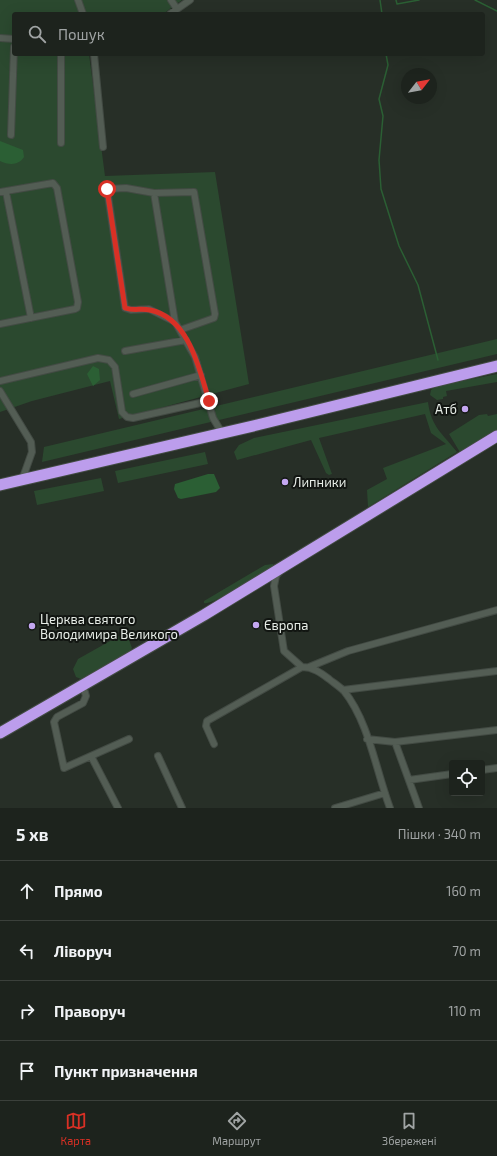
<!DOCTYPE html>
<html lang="uk">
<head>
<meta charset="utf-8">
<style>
  :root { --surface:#1d231d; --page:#2a2f2a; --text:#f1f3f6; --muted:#a0a4a4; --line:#3b403b; --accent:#d93025 }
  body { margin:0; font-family:"Exo 2",sans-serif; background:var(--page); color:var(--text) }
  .controls { position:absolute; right:12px; bottom:12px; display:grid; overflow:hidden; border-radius:4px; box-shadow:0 4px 16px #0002 }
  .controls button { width:36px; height:36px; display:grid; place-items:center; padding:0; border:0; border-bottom:1px solid var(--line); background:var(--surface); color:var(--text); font:20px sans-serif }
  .compass { position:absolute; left:401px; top:68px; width:36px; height:36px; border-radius:50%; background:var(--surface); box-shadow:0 4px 16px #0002; rotate:59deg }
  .stop { position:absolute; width:12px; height:12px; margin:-9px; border:3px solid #d93025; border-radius:50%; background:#fff }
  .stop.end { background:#d93025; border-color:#fff; box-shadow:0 1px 4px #0008 }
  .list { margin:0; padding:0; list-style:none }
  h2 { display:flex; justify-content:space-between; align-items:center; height:52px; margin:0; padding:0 16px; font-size:17px }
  h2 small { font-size:13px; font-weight:400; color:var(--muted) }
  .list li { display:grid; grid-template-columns:26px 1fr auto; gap:12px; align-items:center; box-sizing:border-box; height:60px; padding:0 16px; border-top:1px solid var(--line) }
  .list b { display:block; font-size:15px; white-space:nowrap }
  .list em { font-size:13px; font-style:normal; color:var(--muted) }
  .icon { flex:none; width:22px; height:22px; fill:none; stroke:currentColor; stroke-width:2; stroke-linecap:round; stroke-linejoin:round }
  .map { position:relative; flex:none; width:497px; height:808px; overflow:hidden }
  .search { position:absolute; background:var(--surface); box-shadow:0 4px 16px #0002; left:12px; right:12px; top:12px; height:44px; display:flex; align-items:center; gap:10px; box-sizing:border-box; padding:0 14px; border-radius:4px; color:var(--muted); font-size:15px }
  .sheet { height:292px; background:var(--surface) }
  nav { display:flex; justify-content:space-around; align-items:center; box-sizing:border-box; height:56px; border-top:1px solid var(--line); background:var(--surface); font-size:11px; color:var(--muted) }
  nav a { display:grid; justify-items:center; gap:2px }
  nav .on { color:var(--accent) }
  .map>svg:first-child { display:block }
</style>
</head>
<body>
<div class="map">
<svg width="497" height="808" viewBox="0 0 497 808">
  <rect width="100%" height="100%" fill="#272f27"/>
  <path fill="#2b492f" d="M 0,0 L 182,0 L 163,14 L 14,14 L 14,54 L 89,54 L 105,176 L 215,172 L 249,384 L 119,419 L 110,381 L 32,401 L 0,412 Z
    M 497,339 L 497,354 L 42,462 L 44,447 Z
    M 497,374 L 497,382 L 446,391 L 447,396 L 443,397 L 443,399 L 437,400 L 430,395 L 431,390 L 437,386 Z
    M 428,402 C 431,427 443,434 457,452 L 368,507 L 367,490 L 387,479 L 383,468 L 446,444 L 431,433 L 425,414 L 319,438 L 332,474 L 329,475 L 326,473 L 311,440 L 237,460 L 234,452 L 239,445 L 254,438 Z
    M 487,414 L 488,416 L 497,414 L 497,432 L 461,454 L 449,434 L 479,415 Z
    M 205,452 L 208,464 L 118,483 L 115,471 Z
    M 101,478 L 104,491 L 37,505 L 34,491 Z
    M 273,564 L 274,566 C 263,572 213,606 204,603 L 204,601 L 265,565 Z
    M 119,636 L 129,640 L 132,648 L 130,651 L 81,679 L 76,677 L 73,669 L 78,659 Z"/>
  <path fill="#2b5f34" d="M 0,141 L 23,150 L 24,157 C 18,166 9,165 0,161 Z
    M 93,366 L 99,369 L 100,380 L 93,386 L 87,374 Z
    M 208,474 L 214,474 L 220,488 L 216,492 L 181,499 L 178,498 L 174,489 L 175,484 Z"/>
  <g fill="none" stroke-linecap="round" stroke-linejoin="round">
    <path stroke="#2b5f34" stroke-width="1.5" d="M 380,0 L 382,14
      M 396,0 L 397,4 L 419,0
      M 475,0 L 497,11
      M 386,54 L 388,65 L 379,99 L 383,116 L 379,160 L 381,189 L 399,246 L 418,285 L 438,360"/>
    <defs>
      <path id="street" d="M 78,0 L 83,14
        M 171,0 L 177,9
        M 170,14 L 190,0
        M 0,38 L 14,39
        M 94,54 L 103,147
        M 11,135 L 14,47
        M 61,143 L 61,54
        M 0,192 L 53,183 L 57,188 L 78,302 L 77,308 L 75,309 L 0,324
        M 6,192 L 31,318
        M 154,193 L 175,322
        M 180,330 L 214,318 L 215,314 L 194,192 L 154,193 L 126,188 L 107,189 L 125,308 L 131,310 L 149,309 L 175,322 L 195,357 L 213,418 L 222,433
        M 125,351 L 186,340
        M 0,381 L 98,358 L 109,360 L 115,367 L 122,412 L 127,417 L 133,418 L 209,401
        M 0,391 L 31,442 L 32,452 L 22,480
        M 133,394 L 201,375
        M 280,571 L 276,576 L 274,586 L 284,651 L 302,667 C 313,667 321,673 329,679 C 334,683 340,687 344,691 C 369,722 376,771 390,808
        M 309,667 L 348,651 L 497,610
        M 83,686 L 86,696 L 83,703 L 57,717 L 54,722 L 64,768 L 129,739
        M 343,690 L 497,671
        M 367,739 L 395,742 L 497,730
        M 395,742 L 419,808
        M 214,744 L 206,726 L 207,721 L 302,667
        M 91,756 L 118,808
        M 158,756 L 182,808
        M 482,770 L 497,768
        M 409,780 L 452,774
        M 335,808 L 385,793"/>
      <path id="highway" d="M 0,485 L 257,425 L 497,366
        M 0,733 L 204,615 L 497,436"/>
    </defs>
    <use href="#street" stroke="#434b44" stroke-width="8"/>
    <use href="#highway" stroke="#434b44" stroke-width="13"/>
    <use href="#street" stroke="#535d54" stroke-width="6"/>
    <use href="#highway" stroke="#bc9dec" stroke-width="11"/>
  </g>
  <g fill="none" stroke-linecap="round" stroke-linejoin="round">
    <path stroke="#d93025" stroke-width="5" d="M 107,189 L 125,308 C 134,311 141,308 150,310 C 189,318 199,368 209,401"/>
  </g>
  <g fill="#c4a7f1" stroke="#121612" stroke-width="1.5">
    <circle cx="465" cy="409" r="4"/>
    <circle cx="285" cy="482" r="4"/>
    <circle cx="256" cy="625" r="4"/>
    <circle cx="32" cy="626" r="4"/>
  </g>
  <g text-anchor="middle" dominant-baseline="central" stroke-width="4" stroke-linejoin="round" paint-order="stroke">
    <g font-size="13" fill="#e8eee8" stroke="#121612" text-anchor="start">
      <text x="457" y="409" text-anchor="end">Атб</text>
      <text x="293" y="482">Липники</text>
      <text x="40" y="619">Церква святого<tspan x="40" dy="15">Володимира Великого</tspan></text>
      <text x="264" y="625">Європа</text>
    </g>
  </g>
</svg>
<div class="controls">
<button><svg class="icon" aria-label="locate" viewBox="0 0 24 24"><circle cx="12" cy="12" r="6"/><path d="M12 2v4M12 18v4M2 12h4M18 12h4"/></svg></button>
</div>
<svg class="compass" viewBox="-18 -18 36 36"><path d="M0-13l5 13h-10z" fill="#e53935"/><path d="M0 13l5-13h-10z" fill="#a0a4a4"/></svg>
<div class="stop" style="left:107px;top:189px"></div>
<div class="stop end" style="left:209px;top:401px"></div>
<div class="search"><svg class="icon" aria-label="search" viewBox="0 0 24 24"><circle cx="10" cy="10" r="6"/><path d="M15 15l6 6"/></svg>Пошук</div>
</div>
<section class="sheet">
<h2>5 хв<small>Пішки · 340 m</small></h2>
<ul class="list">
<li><svg class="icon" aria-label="ahead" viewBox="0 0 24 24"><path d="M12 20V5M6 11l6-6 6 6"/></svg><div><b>Прямо</b></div><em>160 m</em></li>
<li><svg class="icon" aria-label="left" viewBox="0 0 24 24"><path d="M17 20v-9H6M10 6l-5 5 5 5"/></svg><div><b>Ліворуч</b></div><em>70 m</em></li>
<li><svg class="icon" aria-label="right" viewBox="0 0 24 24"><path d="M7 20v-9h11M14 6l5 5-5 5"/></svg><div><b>Праворуч</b></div><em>110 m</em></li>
<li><svg class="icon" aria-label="arrive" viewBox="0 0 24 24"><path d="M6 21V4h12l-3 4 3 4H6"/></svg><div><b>Пункт призначення</b></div></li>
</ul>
</section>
<nav>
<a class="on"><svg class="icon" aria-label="map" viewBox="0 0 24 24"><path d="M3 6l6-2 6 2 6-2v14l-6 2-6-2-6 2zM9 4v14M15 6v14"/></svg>Карта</a>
<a><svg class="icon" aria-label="directions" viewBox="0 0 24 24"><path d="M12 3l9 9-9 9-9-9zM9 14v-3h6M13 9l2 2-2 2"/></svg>Маршрут</a>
<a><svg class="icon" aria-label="saved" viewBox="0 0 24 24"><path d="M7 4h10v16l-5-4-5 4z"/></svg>Збережені</a>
</nav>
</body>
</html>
